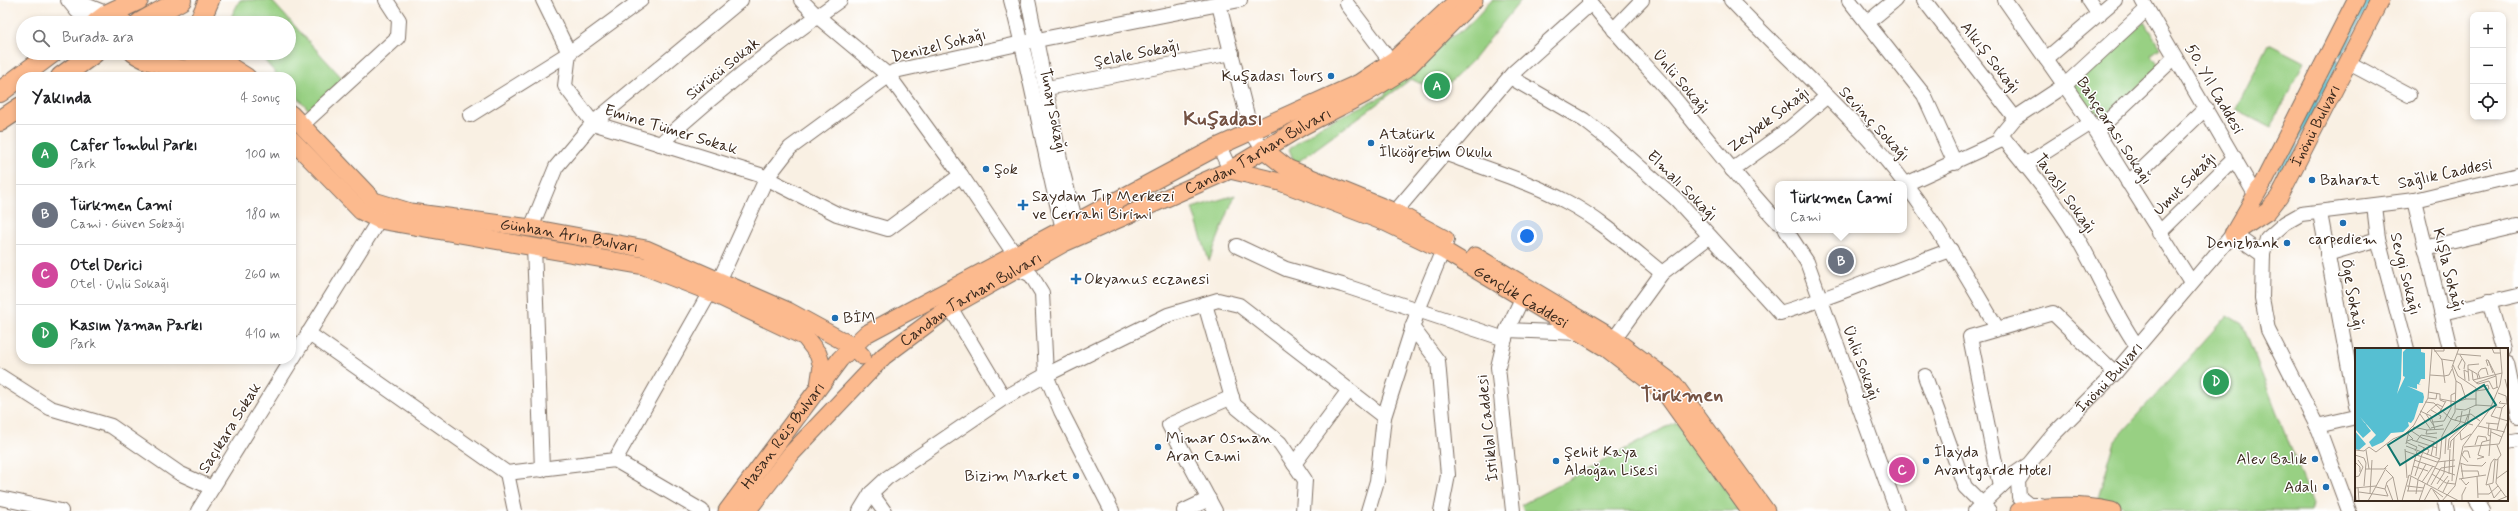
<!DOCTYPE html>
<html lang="tr">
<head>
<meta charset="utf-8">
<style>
  :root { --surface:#fff; --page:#f2f2f2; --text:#202124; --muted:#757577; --line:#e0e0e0; --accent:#1f6fb2 }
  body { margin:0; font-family:Mynerve,sans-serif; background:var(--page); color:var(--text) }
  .controls { position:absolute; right:12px; top:12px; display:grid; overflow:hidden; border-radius:8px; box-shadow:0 2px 6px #0003 }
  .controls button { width:36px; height:36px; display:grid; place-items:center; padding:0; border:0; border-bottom:1px solid var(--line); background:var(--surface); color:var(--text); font:20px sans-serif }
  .you { position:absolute; left:1527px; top:236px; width:14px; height:14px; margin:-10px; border:3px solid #fff; border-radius:50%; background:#1a73e8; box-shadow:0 0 0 6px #1a73e833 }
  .badge { display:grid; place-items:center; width:26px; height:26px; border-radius:50%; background:var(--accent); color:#fff; font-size:13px; font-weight:700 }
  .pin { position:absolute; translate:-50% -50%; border:2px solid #fff; box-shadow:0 1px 4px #0006 }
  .popup { position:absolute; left:1775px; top:181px; width:132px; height:52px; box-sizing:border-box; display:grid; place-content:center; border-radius:8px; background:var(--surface); filter:drop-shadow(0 1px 3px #0005); font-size:13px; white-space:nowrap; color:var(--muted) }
  .popup b { font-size:15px; color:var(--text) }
  .popup::after { content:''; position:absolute; left:50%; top:100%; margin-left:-8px; border:8px solid transparent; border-top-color:var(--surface) }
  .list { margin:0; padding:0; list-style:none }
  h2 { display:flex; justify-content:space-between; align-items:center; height:52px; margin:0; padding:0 16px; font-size:17px }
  h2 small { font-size:13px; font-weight:400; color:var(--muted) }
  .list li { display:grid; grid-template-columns:26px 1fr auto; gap:12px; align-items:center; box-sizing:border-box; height:60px; padding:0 16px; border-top:1px solid var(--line) }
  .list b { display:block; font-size:15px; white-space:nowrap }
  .list p { margin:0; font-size:13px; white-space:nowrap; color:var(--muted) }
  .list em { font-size:13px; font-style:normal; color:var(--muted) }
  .icon { flex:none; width:22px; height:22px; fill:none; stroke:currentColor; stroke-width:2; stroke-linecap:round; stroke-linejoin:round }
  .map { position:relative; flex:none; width:2518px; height:511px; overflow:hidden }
  .search { position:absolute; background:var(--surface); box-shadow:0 2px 6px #0003; left:16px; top:16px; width:280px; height:44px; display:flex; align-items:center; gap:10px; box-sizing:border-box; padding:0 14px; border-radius:22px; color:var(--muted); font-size:15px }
  .panel { position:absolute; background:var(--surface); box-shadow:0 2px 6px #0003; left:16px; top:72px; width:280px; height:292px; border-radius:16px }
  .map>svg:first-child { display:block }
</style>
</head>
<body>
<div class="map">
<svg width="2518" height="511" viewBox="0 0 2518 511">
  <rect width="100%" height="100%" fill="#fff"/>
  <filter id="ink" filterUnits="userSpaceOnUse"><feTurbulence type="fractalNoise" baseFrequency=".025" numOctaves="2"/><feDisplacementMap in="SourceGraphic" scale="8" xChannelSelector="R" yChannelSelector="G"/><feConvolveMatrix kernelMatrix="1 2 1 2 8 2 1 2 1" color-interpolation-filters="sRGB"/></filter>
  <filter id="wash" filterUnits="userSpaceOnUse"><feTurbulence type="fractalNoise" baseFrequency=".012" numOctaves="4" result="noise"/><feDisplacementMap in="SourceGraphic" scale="16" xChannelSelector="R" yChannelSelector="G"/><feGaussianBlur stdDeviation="0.9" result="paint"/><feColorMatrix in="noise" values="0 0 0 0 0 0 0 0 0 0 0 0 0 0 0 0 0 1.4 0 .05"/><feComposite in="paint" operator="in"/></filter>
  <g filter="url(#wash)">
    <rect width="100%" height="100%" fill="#f9f0e3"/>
    <path fill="#98d083" stroke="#6a7d50" d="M 240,0 L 271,0 L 343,79 L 310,111 L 291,90 L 291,77 L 279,77 L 258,53 L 289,53 L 289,23 L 233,23 L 232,15 Z
      M 1492,0 L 1521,0 L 1473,60 L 1440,93 L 1411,79 L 1295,164 L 1289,149 L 1320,126 L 1384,96 L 1392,77 L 1426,51 L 1465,29 Z
      M 2144,22 L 2160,48 L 2151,55 L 2159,67 L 2097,126 L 2069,86 Z
      M 2269,44 L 2304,62 L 2271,127 L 2236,109 Z
      M 1235,195 L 1209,261 L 1192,208 Z
      M 2227,315 L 2242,324 L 2313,504 L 2311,511 L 2141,511 L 2098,498 L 2115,441 Z
      M 1676,422 L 1741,511 L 1525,511 L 1521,505 Z"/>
    <path fill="#56bfd2" stroke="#487478" d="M 2363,0 L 2371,0 L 2342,57 L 2336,53 Z
      M 2333,58 L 2340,61 L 2299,141 L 2294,138 Z
      M 2292,142 L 2298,146 L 2278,184 L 2272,181 Z"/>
  </g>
  <g filter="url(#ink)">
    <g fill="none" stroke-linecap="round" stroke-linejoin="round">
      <defs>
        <g id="minor">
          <path d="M 68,0 L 77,11 L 92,23"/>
          <path d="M 73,0 L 108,14"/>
          <path d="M 543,0 L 569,53 L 565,86 L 593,123 L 760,175 L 837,214 L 888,229 L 961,175"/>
          <path d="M 801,0 L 817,16 L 889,76 L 961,175 L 1015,255"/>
          <path d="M 1011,0 C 1031,76 1044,153 1063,229"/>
          <path d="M 1028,0 L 1062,169 L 1076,223"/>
          <path d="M 1589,0 C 1613,31 1639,58 1665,87 C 1703,132 1737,179 1778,222"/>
          <path d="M 1731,0 C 1789,62 1856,117 1906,185 C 1940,230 1968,279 1997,328"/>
          <path d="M 1849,0 L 1924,95 L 1955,163"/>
          <path d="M 1924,0 L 2015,118"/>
          <path d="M 2005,0 L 2093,126 L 2191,282"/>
          <path d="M 2089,0 L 2099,15"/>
          <path d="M 2142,0 L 2256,196"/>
          <path d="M 1347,4 L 1391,62"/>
          <path d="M 1219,5 L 1251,131 L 1263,149"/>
          <path d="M 1867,23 L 1895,0"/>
          <path d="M 1613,30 L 1642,0"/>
          <path d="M 2046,59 L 2115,0"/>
          <path d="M 2349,63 L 2409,95"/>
          <path d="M 1510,77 L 1584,120 L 1607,138 L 1677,200 L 1780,313 C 1838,296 1894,270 1951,250"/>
          <path d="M 1047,88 L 1232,53"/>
          <path d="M 470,115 L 569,53 L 641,0"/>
          <path d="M 303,124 L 398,37 L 399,20 L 386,0"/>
          <path d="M 2097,131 L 2175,57"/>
          <path d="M 660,144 C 716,92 778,44 840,0"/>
          <path d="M 1219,146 L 1230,170"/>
          <path d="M 1445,153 C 1485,169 1529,181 1567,202 C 1601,220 1631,248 1662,273 L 1614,339"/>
          <path d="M 2025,165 L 2091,123"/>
          <path d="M 1732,170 L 1790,128 L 1826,97"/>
          <path d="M 2128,183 L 2206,108"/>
          <path d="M 1906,184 L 2004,139"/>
          <path d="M 2414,200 L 2450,349"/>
          <path d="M 2374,206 L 2378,239 L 2407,349"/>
          <path d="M 1395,212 L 1513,73 L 1591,3"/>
          <path d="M 2320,213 L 2356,406"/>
          <path d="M 531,228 L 556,167 L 593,123 L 741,0"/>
          <path d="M 1786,230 L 1807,262 L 1897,511"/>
          <path d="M 2159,233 L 2235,158"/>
          <path d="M 534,246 L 542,470"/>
          <path d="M 1237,246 L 1286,269 L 1342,285 L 1505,339"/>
          <path d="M 2425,248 L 2518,226"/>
          <path d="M 2327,254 L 2378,239"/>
          <path d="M 1017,268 L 1031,275 L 1042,293 L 1046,375 L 1061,411 L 1112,511"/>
          <path d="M 1662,273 L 1709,237"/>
          <path d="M 720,279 L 766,179 L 790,148 L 895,71 L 1022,43 L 1240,0"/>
          <path d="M 2489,301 L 2503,349"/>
          <path d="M 1205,304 L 1234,405 L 1280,443 L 1305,480 L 1303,511"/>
          <path d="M 950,307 L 1004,398"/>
          <path d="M 2442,313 L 2518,295"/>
          <path d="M 1412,327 L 1438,361 L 1448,475 L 1441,511"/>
          <path d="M 1507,330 L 1578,333"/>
          <path d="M 308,333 L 507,473 L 615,460 L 702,511"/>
          <path d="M 2137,346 C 2112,311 2097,270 2075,234 C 2054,199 2027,167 2001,135 L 2015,118 L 2065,85 L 2147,9"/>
          <path d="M 2507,363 L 2518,416"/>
          <path d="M 0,376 L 50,408 L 111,426 L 179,473 L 212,488"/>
          <path d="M 1925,376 L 1965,487 L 1989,511"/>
          <path d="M 2317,426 L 2356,417"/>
          <path d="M 2507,442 L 2518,440"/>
          <path d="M 615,460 L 710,292"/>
          <path d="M 1294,464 L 1349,390"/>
          <path d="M 2026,469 L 2018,481 L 2019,497 L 2029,505 L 2040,505"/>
          <path d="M 507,473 L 515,511"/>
          <path d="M 2000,487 L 1970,337 L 2053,313 L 2115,373"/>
          <path d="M 871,493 L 884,511"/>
          <path d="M 0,498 L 61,511"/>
          <path d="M 2444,500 L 2447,511"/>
          <path d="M 2476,500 L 2483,511"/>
          <path d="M 198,511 L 385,210"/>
          <path d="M 860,511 L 871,493 L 887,478 L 1004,398 L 1046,375 L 1168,315 L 1218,300 L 1239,305 L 1384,417"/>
          <path d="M 1184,511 L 1209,499"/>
          <path d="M 1215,511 L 1169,425 L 1232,397"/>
          <path d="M 1368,511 L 1377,481 L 1384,417 L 1418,310 L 1447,240"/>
          <path d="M 1513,511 L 1498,367 L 1507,330 L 1527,288"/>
          <path id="s1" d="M 1975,511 L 2013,475 L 2029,464 L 2053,435 L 2115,373 L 2233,234 L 2263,255"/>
          <path d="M 2349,511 L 2319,430 L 2268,330 L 2262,298 L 2263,253 L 2267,239 L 2285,223 L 2301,214 L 2414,200 L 2518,175"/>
        </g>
        <g id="major">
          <path d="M 108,14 L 125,23"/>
          <path d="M 133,53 C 156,70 191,66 217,77"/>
          <path d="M 189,53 L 228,65 L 247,77"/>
          <path id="s2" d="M 291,114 L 374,201 L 410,212 L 531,228 L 646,249 L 788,311 L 852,346 L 862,356"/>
          <path d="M 291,139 L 361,211 L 379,220 L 644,266 L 710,292 L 805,337 L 818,354 L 822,366 L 819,386"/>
          <path d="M 1263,149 L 1287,168 L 1395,212 L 1445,239"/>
          <path id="s3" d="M 1230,170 L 1280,182 L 1387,223 L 1443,250 L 1606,348 L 1666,394 L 1750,511"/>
          <path d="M 2235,231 L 2264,181 L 2356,0"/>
          <path id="s4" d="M 2233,234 L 2268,211 L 2279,197 L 2380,0"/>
          <path d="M 1475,256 L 1614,339 L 1674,384 L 1766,511"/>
          <path id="s5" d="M 727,511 L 840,359 L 866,334 L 1219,146 L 1359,83 L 1395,59 L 1458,0"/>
          <path id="s6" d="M 747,511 L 791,454 L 884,356 L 950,307 L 1064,243 L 1230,170 L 1303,126 L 1365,94 L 1406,69 L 1474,0"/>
          <path d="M 2019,511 C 2050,505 2080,504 2112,511"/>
        </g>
        <path id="highway" d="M 96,23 L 108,14 L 138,0
          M 140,23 L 181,0
          M 199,23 L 209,0
          M 214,53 L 228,65
          M 61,77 L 94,53
          M 0,92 L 52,53
          M 0,121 L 21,107"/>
      </defs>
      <use href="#minor" stroke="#7e6f63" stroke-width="16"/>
      <use href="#major" stroke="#7e6f63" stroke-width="19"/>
      <use href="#highway" stroke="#7e6f63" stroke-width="22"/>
      <use href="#minor" stroke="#fff" stroke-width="14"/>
      <use href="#major" stroke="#fcba8e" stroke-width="17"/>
      <use href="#highway" stroke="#fcba8e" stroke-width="20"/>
    </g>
  </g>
  <g fill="#1f6fb2" stroke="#fff" stroke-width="1.5">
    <circle cx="1331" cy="76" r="4"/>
    <circle cx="1371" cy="143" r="4"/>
    <circle cx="986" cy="169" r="4"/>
    <circle cx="2312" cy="180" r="4"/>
    <path d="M1021 199h4v4h4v4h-4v4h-4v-4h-4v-4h4z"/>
    <circle cx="2343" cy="223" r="4"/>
    <circle cx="2287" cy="243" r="4"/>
    <path d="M1074 273h4v4h4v4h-4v4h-4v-4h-4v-4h4z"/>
    <circle cx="835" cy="318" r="4"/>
    <circle cx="1158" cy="447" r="4"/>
    <circle cx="2315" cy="459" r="4"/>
    <circle cx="1556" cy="461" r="4"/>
    <circle cx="1926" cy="461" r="4"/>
    <circle cx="1076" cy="476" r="4"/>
    <circle cx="2326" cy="487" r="4"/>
  </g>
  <g text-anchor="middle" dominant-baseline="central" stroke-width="3" stroke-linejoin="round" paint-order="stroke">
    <g font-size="16" fill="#3b2a1e" stroke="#fff">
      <text transform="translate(939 46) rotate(-14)">Denizel Sokağı</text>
      <text transform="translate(1137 54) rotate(-11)">Şelale Sokağı</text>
      <text transform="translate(1990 58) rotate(52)">Alkış Sokağı</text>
      <text transform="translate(723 69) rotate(-39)">Sürücü Sokak</text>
      <text transform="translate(1681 82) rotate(50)">Ünlü Sokağı</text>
      <text transform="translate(2214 89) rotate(60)">50. Yıl Caddesi</text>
      <text transform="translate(1053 111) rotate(79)">Tunay Sokağı</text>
      <text transform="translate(1769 120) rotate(-37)">Zeybek Sokağı</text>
      <text transform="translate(1874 124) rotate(47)">Sevinç Sokağı</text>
      <text stroke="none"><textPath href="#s4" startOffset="140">İnönü Bulvarı</textPath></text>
      <text transform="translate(671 130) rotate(17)">Emine Tümer Sokak</text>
      <text transform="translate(2114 131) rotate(57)">Bahçearası Sokağı</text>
      <text stroke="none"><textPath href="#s6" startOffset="635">Candan Tarhan Bulvarı</textPath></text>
      <text transform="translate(2445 174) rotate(-12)">Sağlık Caddesi</text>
      <text transform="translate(2185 184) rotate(-45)">Umut Sokağı</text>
      <text transform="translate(1682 186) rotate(45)">Elmalı Sokağı</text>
      <text transform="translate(2065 194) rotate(55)">Tavaslı Sokağı</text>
      <text stroke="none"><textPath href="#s2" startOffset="319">Günhan Arın Bulvarı</textPath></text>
      <text transform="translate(2448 270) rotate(76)">Kışla Sokağı</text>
      <text transform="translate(2405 274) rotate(76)">Sevgi Sokağı</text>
      <text transform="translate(2352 295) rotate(80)">Öge Sokağı</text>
      <text stroke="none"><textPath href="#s3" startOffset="319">Gençlik Caddesi</textPath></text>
      <text stroke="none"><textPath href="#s6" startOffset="311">Candan Tarhan Bulvarı</textPath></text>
      <text transform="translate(1861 363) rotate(70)">Ünlü Sokağı</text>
      <text stroke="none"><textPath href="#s1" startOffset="190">İnönü Bulvarı</textPath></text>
      <text transform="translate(230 428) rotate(-58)">Saçıkara Sokak</text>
      <text transform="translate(1488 428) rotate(-96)">İstiklal Caddesi</text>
      <text stroke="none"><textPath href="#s5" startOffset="94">Hasan Reis Bulvarı</textPath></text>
    </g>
    <g font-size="16" fill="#3b2a1e" stroke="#fff" text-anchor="start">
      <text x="1323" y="76" text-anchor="end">Kuşadası Tours</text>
      <text x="1379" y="134">Atatürk<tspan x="1379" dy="18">İlköğretim Okulu</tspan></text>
      <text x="994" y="169">Şok</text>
      <text x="2320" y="180">Baharat</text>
      <text x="1032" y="196">Saydam Tıp Merkezi<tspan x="1032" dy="18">ve Cerrahi Birimi</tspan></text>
      <text x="2343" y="239" text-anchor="middle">carpediem</text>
      <text x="2279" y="243" text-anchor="end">Denizbank</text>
      <text x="1084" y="279">Okyanus eczanesi</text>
      <text x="843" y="318">BİM</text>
      <text x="1166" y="438">Mimar Osman<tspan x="1166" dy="18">Aran Cami</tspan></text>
      <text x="1564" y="452">Şehit Kaya<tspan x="1564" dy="18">Aldoğan Lisesi</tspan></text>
      <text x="1934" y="452">İlayda<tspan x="1934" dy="18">Avantgarde Hotel</tspan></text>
      <text x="2307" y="459" text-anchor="end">Alev Balık</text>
      <text x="1068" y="476" text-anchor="end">Bizim Market</text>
      <text x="2318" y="487" text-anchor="end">Adalı</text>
    </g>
    <g font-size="20" font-weight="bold" fill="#745243" stroke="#fff">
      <text x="1223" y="119">Kuşadası</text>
      <text x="1682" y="395">Türkmen</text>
    </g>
  </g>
  <g transform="translate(2355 348)">
    <rect width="153" height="153" fill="#f9f0e3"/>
    <path d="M 0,0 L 47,0 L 46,31 L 42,46 L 50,29 L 48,28 L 48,4 L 52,0 L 66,0 L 66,4 L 70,5 L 70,31 L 66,31 L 64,36 L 66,37 L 62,36 L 62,41 L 52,38 L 68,45 L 69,49 L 68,55 L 64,55 L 59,71 L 56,75 L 53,74 L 54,78 L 48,84 L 36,85 L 28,94 L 17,99 L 14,94 L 21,87 L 5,69 L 16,83 L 8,90 L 0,81 ZM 0,83 L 11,96 L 4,102 L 0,101 Z" fill="#56bfd2"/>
    <path fill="none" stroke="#56bfd2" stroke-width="2" d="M 0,71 L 11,77"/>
    <path fill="none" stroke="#ada194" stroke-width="1" d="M 78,0 L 87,12 L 89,28 L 94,27 L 97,21M 137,0 L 139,5 L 146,5M 79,3 L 89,3 L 89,0M 102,6 L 126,8M 105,7 L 110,15 L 109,21M 86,11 L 99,13M 133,12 L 141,28 L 142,40M 98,17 L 103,28 L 121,40 L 121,58M 133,18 L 131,12 L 133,12 L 138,25M 113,21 L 113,17 L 124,16M 105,22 L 103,19 L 107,11M 75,27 L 89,28 L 90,35M 125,30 L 123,25 L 126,21 L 131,20 L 133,27M 150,31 L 153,43M 110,32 L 109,22 L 113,24M 118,32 L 123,36 L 134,33 L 138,41 L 143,39M 118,32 L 147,25M 118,32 L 117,23 L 122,26 L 123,31M 101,33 L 106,36 L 111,51M 114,33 L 113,21 L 117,23M 121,35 L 141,28M 121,43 L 134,41 L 133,37 L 126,39M 73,44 L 85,46 L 85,52 L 90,54M 143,45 L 151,48 L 152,56 L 144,55 L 146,53M 73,50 L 81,51 L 82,45M 85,51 L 101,54M 70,54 L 79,55 L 96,71M 101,54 L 111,51 L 121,51M 137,58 L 147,60 L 150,57M 101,61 L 110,62 L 121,57 L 137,58M 76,62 L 86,68 L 85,71M 65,63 L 76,68 L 80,82M 72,65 L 82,56 L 88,59M 65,66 L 76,82M 71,66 L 79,78M 83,67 L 91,53M 96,71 L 118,77M 100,73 L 102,69 L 116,66 L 125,73M 78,74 L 89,73 L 96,60 L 96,47 L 100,45M 131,75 L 143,76M 134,75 L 133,87 L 135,88M 123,78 L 150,84M 58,79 L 72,82 L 89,81M 76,80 L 88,77M 55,82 L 67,90 L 82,95 L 81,108M 72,82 L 71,86 L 82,85M 142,82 L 147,60M 105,84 L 106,92 L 116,86M 136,84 L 147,89M 57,92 L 82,100M 52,93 L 58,91 L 53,86M 51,94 L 62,99 L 60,103M 61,94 L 66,87 L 82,90M 51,96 L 54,83M 63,97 L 74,102 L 72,107M 120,97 L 123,88 L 131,89 L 132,93M 51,98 L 85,111M 14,99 L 21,104 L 38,91 L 50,86 L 59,77 L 73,50 L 77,0M 109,99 L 144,96 L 153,73 L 136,68 L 141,59M 95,100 L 96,93 L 112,77 L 115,61M 50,101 L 52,130M 0,102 L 9,103 L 14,99M 11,102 L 14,121M 93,102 L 94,91 L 109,77 L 113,67M 50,103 L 82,114 L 100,112M 90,106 L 91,89 L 105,75 L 107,63M 0,107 L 9,110 L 11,115 L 9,138M 76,108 L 79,94M 134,108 L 136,81M 122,111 L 129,109 L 123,107 L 127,94 L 135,92M 143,111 L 141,135 L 151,149M 59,112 L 80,119M 140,112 L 138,135 L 131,137 L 136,115 L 139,111 L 142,112 L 146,107 L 142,97M 0,114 L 5,119 L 5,124M 113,114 L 107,107 L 109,103 L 113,103 L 115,110M 105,115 L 111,117 L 127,118 L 131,114M 106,116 L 108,130M 58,118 L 73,123M 80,120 L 100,127M 10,121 L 29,121 L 33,117M 31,122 L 38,129 L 43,153M 106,123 L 123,123 L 124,128M 77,126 L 91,135 L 100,136M 94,126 L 95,101M 56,127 L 62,103M 60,128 L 69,100M 122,128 L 123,150M 0,129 L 4,128 L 8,119 L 3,112M 63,131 L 71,116M 104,131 L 131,127M 106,131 L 111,137 L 114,134M 141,131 L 152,123M 97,133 L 99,90M 67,134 L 78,118M 72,136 L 85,110 L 87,88 L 100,64 L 101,33 L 97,19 L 104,0M 82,136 L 89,125 L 90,113M 32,137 L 38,153M 76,137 L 86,120 L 100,118M 134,137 L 139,150 L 146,142M 52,138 L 69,140M 3,139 L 4,153M 0,140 L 21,138M 0,140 L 1,153M 30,141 L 32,134 L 38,129M 83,141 L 93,128M 78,142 L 85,153M 52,143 L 67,143M 53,143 L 56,128M 4,144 L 33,148 L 30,141 L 21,139M 88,144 L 94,132M 15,145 L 17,112M 61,146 L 63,132M 123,146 L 134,146 L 143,138M 13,153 L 31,120M 47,153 L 54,127 L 104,153M 64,153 L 70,136M 69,153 L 76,140 L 88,149M 87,153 L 100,138 L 108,98 L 135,61 L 145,37 L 147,25 L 145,0M 107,153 L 107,147 L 111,139M 141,153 L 153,148"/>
    <path fill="#0f766e" fill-opacity="0.15" stroke="#0f766e" stroke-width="2" d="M 129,37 L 141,57 L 45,117 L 33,97 Z"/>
    <rect width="153" height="153" fill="none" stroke="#3b2a1e" stroke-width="2"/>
  </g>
</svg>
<div class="controls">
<button>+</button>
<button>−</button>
<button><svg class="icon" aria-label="locate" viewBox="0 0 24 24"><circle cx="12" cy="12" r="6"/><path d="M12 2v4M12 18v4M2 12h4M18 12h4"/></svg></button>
</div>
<div class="you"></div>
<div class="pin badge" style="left:1437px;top:86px;background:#2e9e5b">A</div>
<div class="pin badge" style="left:1841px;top:261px;background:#6b7280">B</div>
<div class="popup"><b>Türkmen Cami</b>Cami</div>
<div class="pin badge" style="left:1902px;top:470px;background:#d1479c">C</div>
<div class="pin badge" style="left:2216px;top:382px;background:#2e9e5b">D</div>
<div class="search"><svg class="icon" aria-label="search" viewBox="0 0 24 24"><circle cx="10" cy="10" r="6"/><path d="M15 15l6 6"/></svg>Burada ara</div>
<section class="panel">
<h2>Yakında<small>4 sonuç</small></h2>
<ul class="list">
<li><span class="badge" style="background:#2e9e5b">A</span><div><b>Cafer Tombul Parkı</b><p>Park</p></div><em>100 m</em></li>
<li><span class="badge" style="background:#6b7280">B</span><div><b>Türkmen Cami</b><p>Cami · Güven Sokağı</p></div><em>180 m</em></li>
<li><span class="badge" style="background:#d1479c">C</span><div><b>Otel Derici</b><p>Otel · Ünlü Sokağı</p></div><em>260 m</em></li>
<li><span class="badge" style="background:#2e9e5b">D</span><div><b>Kasım Yaman Parkı</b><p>Park</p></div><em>410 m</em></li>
</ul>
</section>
</div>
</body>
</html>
